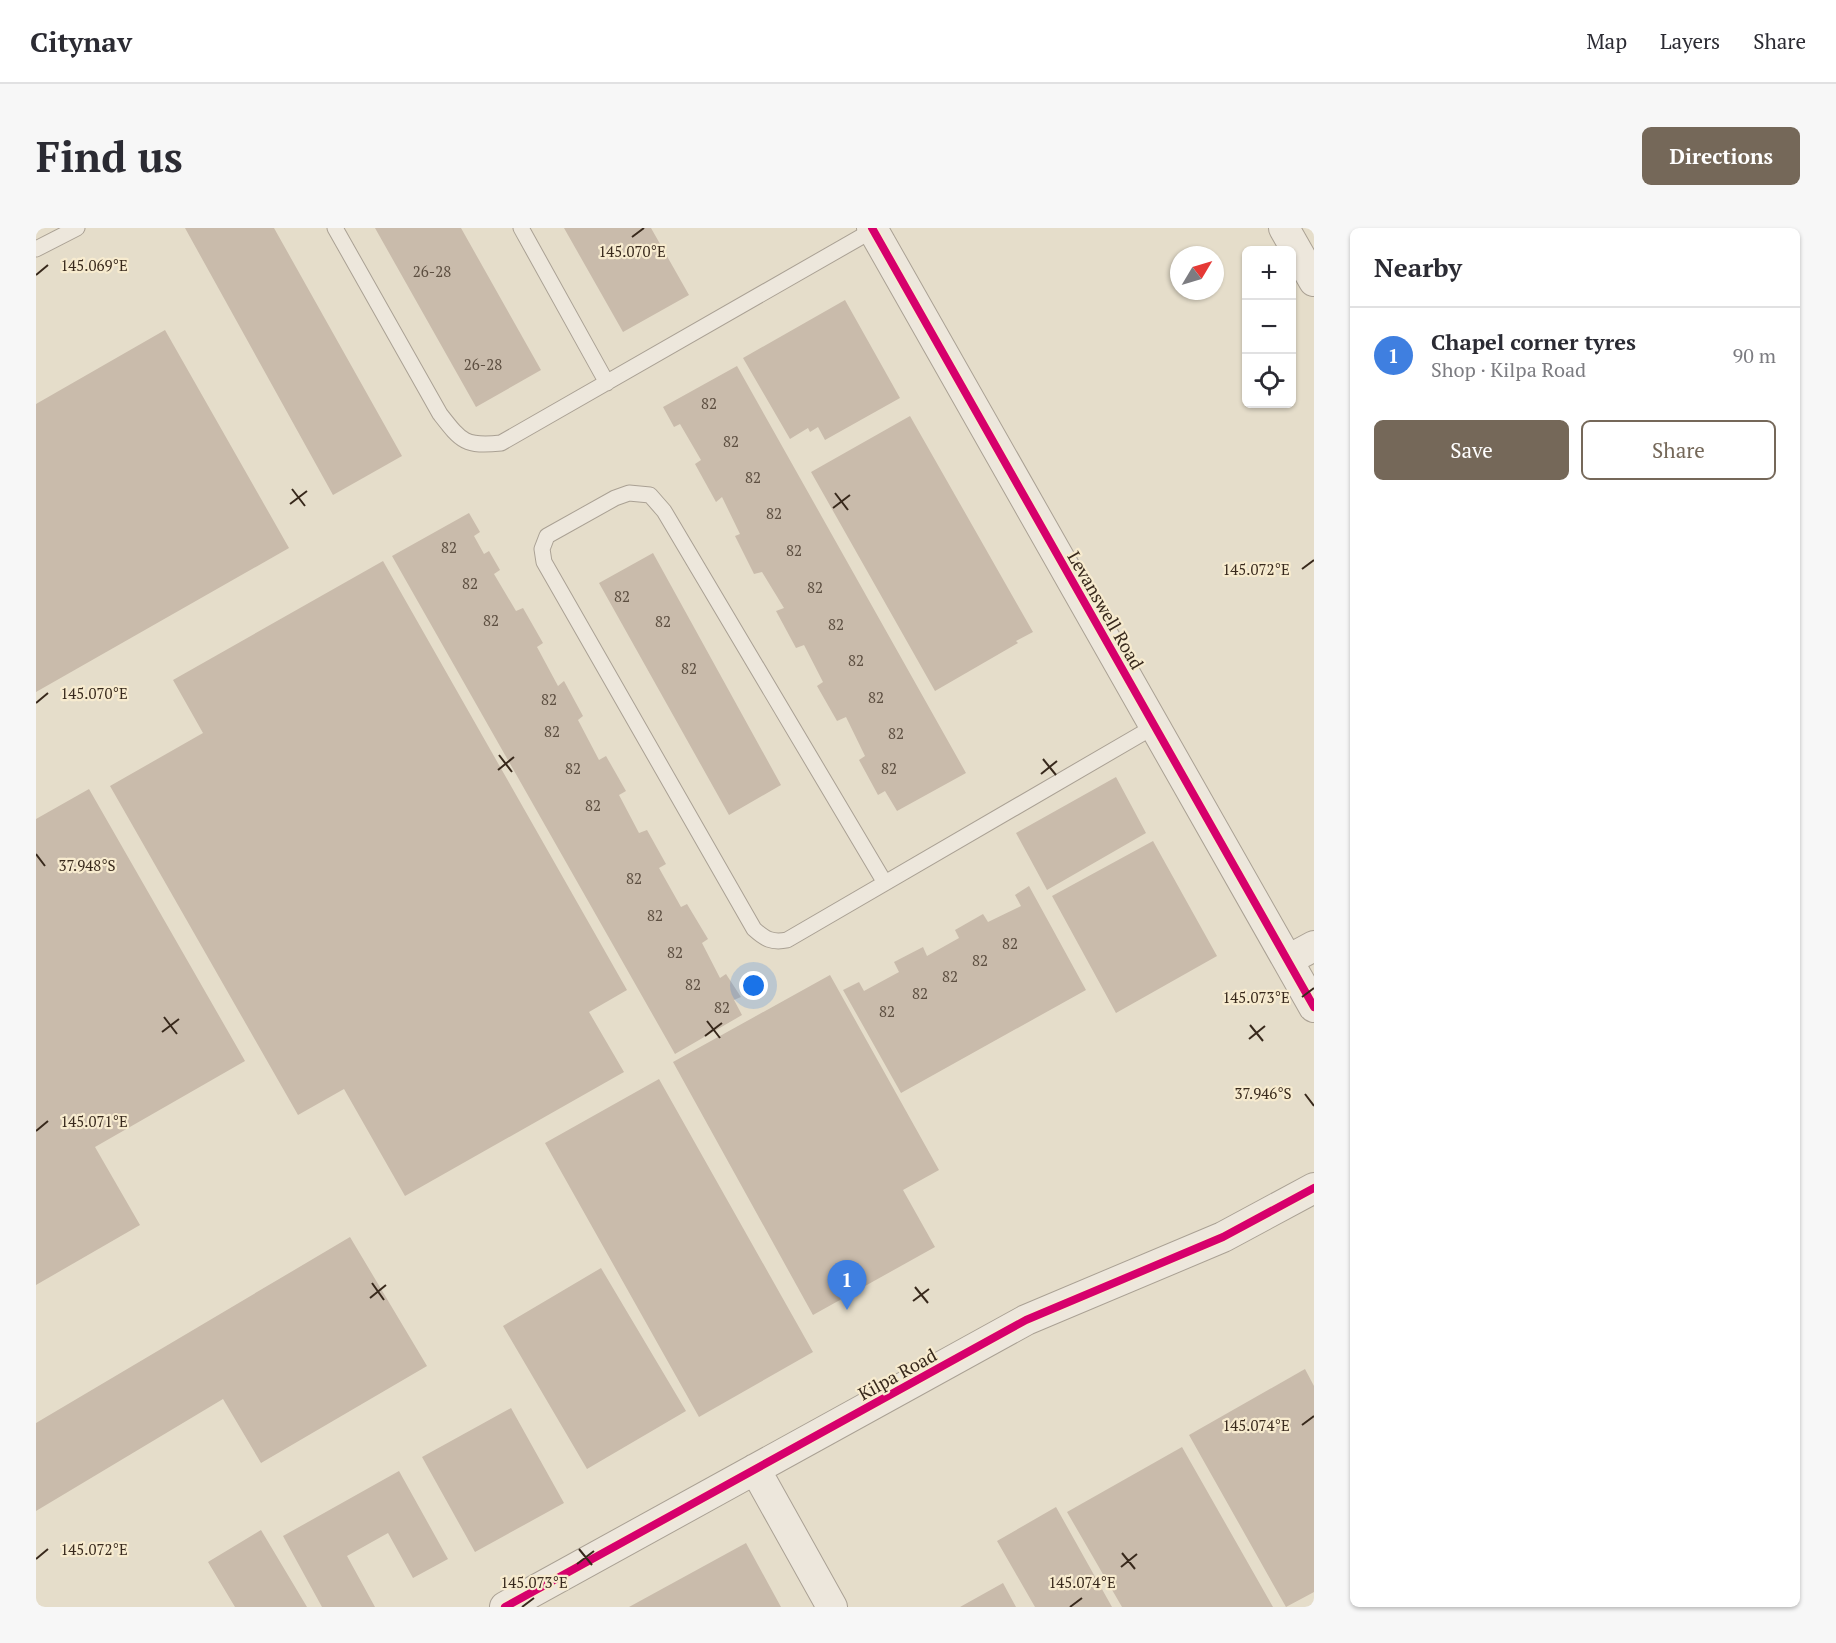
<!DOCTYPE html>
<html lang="en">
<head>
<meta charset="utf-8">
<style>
  :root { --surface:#fff; --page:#f7f7f7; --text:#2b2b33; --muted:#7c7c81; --line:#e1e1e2; --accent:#756859 }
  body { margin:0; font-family:"PT Serif",serif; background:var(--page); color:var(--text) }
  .controls { position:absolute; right:18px; top:18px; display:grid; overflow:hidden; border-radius:9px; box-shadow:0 2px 4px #0004 }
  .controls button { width:54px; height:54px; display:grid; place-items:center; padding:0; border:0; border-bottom:2px solid var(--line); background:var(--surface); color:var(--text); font:30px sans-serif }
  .compass { position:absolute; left:1134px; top:18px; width:54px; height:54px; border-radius:50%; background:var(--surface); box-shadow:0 2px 4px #0004; rotate:52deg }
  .you { position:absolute; left:718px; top:758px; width:21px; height:21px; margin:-15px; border:4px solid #fff; border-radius:50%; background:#1a73e8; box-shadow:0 0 0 9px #1a73e833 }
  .badge { display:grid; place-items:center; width:39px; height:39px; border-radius:50%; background:var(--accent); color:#fff; font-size:20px; font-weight:700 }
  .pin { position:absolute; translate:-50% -50px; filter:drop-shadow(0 2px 3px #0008) }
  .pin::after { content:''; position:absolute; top:32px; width:21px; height:18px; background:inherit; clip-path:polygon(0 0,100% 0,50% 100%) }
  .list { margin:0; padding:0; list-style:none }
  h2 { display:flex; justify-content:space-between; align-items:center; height:78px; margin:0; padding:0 24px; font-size:26px }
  h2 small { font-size:20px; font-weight:400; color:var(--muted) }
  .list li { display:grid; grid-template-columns:39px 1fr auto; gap:18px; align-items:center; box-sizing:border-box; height:96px; padding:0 24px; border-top:2px solid var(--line) }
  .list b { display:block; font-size:22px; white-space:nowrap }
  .list p { margin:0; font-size:20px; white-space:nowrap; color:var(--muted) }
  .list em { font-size:20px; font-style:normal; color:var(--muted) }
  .actions { display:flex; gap:12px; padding:18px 24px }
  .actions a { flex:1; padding:14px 0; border:2px solid var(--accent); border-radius:9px; text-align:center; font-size:21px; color:var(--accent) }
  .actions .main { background:var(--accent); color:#fff }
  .icon { flex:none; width:33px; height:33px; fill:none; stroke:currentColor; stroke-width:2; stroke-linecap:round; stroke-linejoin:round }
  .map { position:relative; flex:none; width:1278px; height:1379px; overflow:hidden; border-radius:9px }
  header { display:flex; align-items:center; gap:36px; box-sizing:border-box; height:84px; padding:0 30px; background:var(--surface); border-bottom:2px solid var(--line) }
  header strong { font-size:28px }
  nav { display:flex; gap:33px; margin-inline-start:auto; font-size:21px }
  .intro { display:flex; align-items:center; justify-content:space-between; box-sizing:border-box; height:144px; padding:0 36px }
  h1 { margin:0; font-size:42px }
  .button { padding:15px 27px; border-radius:9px; background:var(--accent); color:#fff; font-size:21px; font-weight:700 }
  main { display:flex; gap:36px; padding:0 36px }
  aside { flex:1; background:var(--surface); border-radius:9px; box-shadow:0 2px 4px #0004 }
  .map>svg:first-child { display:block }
</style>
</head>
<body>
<header>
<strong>Citynav</strong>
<nav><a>Map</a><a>Layers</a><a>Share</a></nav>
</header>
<div class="intro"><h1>Find us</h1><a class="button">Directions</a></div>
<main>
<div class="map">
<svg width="1278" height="1379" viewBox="0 0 1278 1379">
  <rect width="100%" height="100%" fill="#e5ddca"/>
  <path fill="#c9bbab" d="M 149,0 L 238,0 L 366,228 L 297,267 Z
    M 339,0 L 425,0 L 505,142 L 440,179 Z
    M 528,0 L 615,0 L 653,67 L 587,104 Z
    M 809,72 L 864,170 L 789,212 L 782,199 L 774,204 L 772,200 L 754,211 L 707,130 Z
    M 129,102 L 253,320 L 0,464 L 0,176 Z
    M 701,138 L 930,545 L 861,583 L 849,563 L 842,567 L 823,532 L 829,528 L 810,489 L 801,493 L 781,458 L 787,454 L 768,417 L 760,420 L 740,383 L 748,380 L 726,344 L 718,346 L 699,308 L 704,306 L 686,269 L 680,274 L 659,236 L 665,232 L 644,196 L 638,199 L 627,179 Z
    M 874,188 L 997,404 L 980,413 L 982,415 L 899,463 L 775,244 Z
    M 433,285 L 444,304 L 438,308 L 448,326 L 453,323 L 464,342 L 458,346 L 480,383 L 487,380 L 507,415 L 501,419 L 522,458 L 528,453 L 547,488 L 542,492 L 563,532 L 570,528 L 590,563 L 583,567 L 603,605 L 611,602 L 630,636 L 623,640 L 645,679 L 651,676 L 672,711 L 666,715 L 684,750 L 690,746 L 705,769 L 698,772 L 706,787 L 639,826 L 356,328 Z
    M 617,325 L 745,557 L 693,587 L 563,355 Z
    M 347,333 L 591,762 L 553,784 L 588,844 L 369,968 L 308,861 L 262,887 L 74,558 L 167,505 L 137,452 Z
    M 1080,549 L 1110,605 L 1011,662 L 980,605 Z
    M 53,561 L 209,833 L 59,919 L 104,997 L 0,1057 L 0,591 Z
    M 1117,613 L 1181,728 L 1080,785 L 1016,668 Z
    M 993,658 L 1050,762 L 865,865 L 807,762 L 823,754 L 828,763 L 863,744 L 858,734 L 887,719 L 891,728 L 923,710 L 919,702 L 947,686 L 952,694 L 985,678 L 979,667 Z
    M 794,747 L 903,942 L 867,962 L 899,1019 L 777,1087 L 637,834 Z
    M 623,851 L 777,1124 L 663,1189 L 509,915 Z
    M 314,1009 L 391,1138 L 225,1235 L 187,1171 L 0,1283 L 0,1195 Z
    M 565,1040 L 650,1183 L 551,1241 L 467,1098 Z
    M 1269,1141 L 1278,1158 L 1278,1364 L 1250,1379 L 1153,1207 Z
    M 475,1180 L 528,1275 L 439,1324 L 386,1229 Z
    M 1146,1219 L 1237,1379 L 1086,1379 L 1031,1284 Z
    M 363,1243 L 412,1331 L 377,1350 L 352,1305 L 311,1328 L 339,1379 L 286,1379 L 247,1308 Z
    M 1020,1279 L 1076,1379 L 999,1379 L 961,1313 Z
    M 225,1302 L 271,1379 L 199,1379 L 172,1334 Z
    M 710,1315 L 745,1379 L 593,1379 Z
    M 967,1355 L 980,1379 L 924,1379 Z"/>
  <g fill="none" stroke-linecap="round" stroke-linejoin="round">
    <defs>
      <path id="lane" d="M 299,0 L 404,186 C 425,213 429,219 465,215 L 837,2
        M 485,0 L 571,155
        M 0,21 L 41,0
        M 849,655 L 628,283 L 614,267 L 593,265 L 579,270 L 511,308 L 506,321 L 508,334 L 718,701 C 729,711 736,715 751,712 L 1119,498"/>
      <path id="street" d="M 836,0 L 1278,779
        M 1248,0 L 1278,53
        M 1252,732 L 1278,718
        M 719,1241 L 796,1379
        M 469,1379 L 990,1092 L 1187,1009 L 1278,960"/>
    </defs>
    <use href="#lane" stroke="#aaa194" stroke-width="17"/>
    <use href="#street" stroke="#aaa194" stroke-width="32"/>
    <use href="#lane" stroke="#ede7dc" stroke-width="15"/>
    <use href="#street" stroke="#ede7dc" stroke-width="30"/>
    <defs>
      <path id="cycleway" d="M 836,0 L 1278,779
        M 469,1379 L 990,1092 L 1187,1009 L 1278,960"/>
    </defs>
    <use href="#cycleway" stroke="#f7ebcf" stroke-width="11"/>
    <use href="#cycleway" stroke="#d6006c" stroke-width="8"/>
  </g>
  <path fill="none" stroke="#38291c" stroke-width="2" d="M 596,9 L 608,0M 0,47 L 12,37M 256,261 L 269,278M 799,265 L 812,282M 254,276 L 271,263M 797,280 L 814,267M 1266,341 L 1278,332M 0,475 L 12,465M 463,527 L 476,544M 1007,531 L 1020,547M 462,542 L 478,529M 1005,546 L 1021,533M 0,626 L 9,638M 1266,769 L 1278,760M 128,789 L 141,806M 671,793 L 684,810M 1214,797 L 1227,813M 126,804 L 143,791M 669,808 L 686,795M 1213,811 L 1229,798M 1269,866 L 1278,878M 0,903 L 12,893M 336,1055 L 348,1072M 879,1059 L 892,1075M 334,1070 L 350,1057M 877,1073 L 893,1061M 1266,1197 L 1278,1188M 543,1321 L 556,1337M 1086,1325 L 1099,1341M 0,1331 L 12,1321M 541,1336 L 558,1323M 1085,1339 L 1101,1326M 486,1379 L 498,1370M 1034,1379 L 1046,1370"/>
  <g text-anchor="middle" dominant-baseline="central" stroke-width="4.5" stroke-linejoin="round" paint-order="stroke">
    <g font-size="15" fill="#5c4e40">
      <text x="396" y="43">26-28</text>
      <text x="447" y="136">26-28</text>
      <text x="673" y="175">82</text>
      <text x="695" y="213">82</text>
      <text x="717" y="249">82</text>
      <text x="738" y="285">82</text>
      <text x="413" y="319">82</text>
      <text x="758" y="322">82</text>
      <text x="434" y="355">82</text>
      <text x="779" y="359">82</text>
      <text x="586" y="368">82</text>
      <text x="455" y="392">82</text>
      <text x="627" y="393">82</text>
      <text x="800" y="396">82</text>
      <text x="820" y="432">82</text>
      <text x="653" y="440">82</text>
      <text x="840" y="469">82</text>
      <text x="513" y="471">82</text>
      <text x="516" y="503">82</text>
      <text x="860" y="505">82</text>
      <text x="537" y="540">82</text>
      <text x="853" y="540">82</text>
      <text x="557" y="577">82</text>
      <text x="598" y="650">82</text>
      <text x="619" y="687">82</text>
      <text x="974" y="715">82</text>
      <text x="639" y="724">82</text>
      <text x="944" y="732">82</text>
      <text x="914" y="748">82</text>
      <text x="657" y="756">82</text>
      <text x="884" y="765">82</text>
      <text x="686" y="779">82</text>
      <text x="851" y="783">82</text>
    </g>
    <g font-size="18" fill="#38291c" stroke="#f7ebcf">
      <text transform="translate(1070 382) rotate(60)">Levanswell Road</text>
      <text transform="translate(861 1146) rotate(-29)">Kilpa Road</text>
    </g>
  </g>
  <g font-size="15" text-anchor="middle" fill="#38291c" stroke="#f7ebcf" stroke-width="4.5" stroke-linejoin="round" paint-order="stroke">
    <text x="596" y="29">145.070°E</text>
    <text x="58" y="43">145.069°E</text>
    <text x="1220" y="347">145.072°E</text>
    <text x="58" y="471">145.070°E</text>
    <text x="51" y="643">37.948°S</text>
    <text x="1220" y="775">145.073°E</text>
    <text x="1227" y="871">37.946°S</text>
    <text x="58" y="899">145.071°E</text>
    <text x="1220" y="1203">145.074°E</text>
    <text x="58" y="1327">145.072°E</text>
    <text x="498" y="1360">145.073°E</text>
    <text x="1046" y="1360">145.074°E</text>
  </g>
</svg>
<div class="controls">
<button>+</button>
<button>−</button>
<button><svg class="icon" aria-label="locate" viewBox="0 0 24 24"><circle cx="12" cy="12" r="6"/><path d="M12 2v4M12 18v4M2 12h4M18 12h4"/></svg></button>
</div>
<svg class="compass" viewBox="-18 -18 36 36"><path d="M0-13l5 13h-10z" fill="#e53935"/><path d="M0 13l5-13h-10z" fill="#7c7c81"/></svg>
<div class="you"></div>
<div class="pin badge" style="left:811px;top:1082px;background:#3f7fe0">1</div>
</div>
<aside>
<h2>Nearby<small></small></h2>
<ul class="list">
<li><span class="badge" style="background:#3f7fe0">1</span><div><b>Chapel corner tyres</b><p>Shop · Kilpa Road</p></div><em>90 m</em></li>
</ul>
<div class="actions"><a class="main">Save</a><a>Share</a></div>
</aside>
</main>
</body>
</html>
